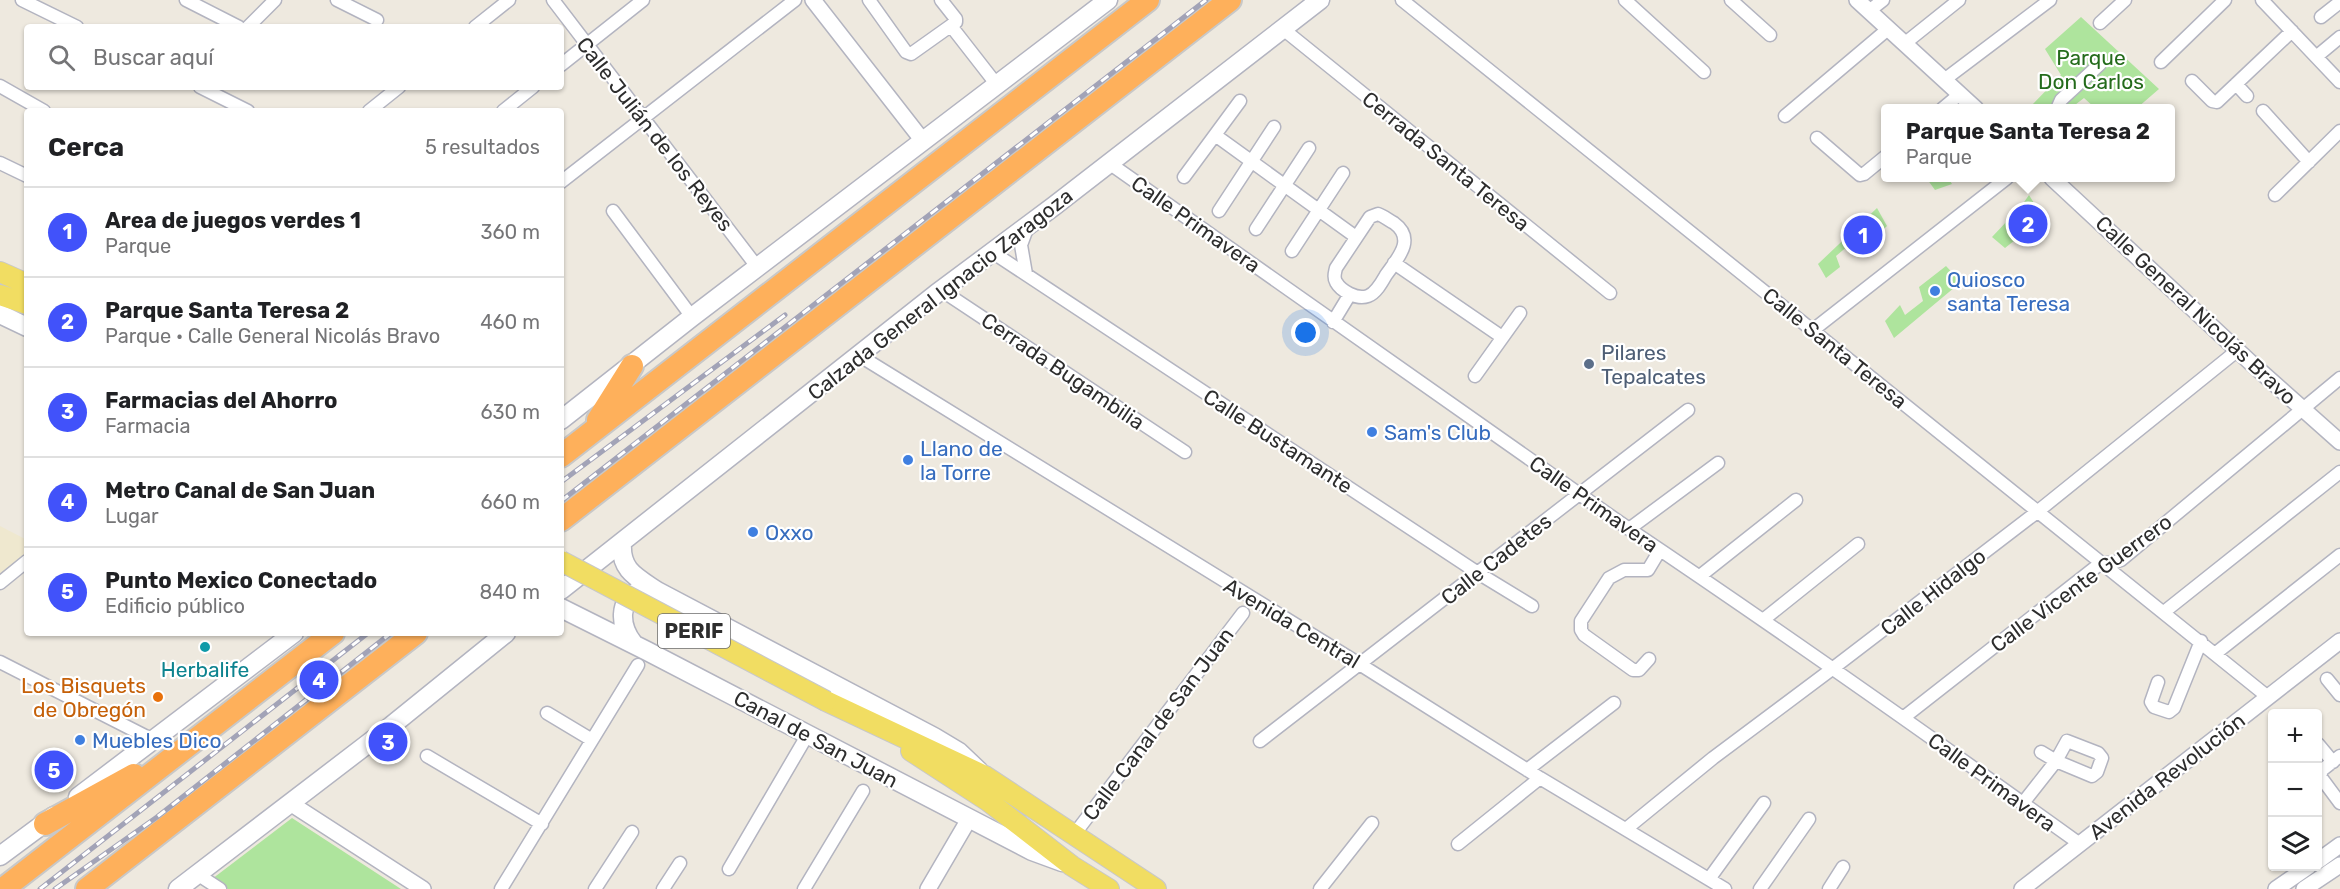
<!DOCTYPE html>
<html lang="es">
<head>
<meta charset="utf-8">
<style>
  :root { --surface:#fff; --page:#f6f6f6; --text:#202124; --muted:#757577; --line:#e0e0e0; --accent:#4152fa }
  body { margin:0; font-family:Rubik,sans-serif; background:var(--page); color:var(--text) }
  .controls { position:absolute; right:18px; bottom:18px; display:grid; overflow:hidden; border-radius:6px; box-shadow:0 2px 4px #0004 }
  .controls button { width:54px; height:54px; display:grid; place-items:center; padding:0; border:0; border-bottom:2px solid var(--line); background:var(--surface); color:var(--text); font:30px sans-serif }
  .you { position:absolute; left:1306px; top:333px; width:21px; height:21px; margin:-15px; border:4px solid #fff; border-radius:50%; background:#1a73e8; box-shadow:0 0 0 9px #1a73e833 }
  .badge { display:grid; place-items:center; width:39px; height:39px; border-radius:50%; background:var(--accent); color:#fff; font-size:20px; font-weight:700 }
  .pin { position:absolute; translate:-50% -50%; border:3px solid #fff; box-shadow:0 2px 6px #0006 }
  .popup { position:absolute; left:1881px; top:104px; width:294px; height:78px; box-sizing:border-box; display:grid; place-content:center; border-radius:6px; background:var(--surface); filter:drop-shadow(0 2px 4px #0005); font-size:20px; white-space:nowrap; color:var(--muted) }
  .popup b { font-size:22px; color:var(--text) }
  .popup::after { content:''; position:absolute; left:50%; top:100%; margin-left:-12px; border:12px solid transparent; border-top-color:var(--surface) }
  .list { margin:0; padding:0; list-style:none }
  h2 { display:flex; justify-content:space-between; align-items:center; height:78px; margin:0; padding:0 24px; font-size:26px }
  h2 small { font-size:20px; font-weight:400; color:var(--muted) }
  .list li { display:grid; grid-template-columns:39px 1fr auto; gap:18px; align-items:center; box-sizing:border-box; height:90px; padding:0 24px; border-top:2px solid var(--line) }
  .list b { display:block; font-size:22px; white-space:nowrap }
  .list p { margin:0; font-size:20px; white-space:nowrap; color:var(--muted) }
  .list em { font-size:20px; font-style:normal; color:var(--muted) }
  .icon { flex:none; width:33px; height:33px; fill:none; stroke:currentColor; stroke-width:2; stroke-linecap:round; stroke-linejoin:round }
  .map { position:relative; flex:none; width:2340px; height:889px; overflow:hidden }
  .search { position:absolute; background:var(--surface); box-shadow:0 2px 4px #0004; left:24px; top:24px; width:540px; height:66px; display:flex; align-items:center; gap:15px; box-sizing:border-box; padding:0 21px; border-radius:6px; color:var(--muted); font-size:22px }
  .panel { position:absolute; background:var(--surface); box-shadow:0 2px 4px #0004; left:24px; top:108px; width:540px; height:528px; border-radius:6px }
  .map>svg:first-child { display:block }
</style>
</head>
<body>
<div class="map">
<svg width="2340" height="889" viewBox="0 0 2340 889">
  <rect width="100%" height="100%" fill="#eee9df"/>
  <path fill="#efe8cf" d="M 0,526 L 27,540 L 27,554 L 0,575 Z"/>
  <path fill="#aee49d" d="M 2081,17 L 2159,89 L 2137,108 L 2095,108 L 2084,98 L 2071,108 L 2028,109 L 2061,75 L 2045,49 Z
    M 1928,178 L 1948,178 L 1952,184 L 1935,190 L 1927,179 Z
    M 2029,195 L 2043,218 L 2005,248 L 1992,237 L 2009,219 L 2013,229 L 2032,216 L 2022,205 Z
    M 1877,208 L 1887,226 L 1859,252 L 1849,245 L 1836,256 L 1840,267 L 1826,278 L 1818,264 Z
    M 1946,266 L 1961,282 L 1894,338 L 1885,321 L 1900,305 L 1905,315 L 1923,301 L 1919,287 Z
    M 292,818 L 401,889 L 228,889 L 212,879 Z"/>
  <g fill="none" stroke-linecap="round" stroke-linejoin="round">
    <defs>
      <path id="minor" d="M 22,0 L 77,27
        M 186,0 L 239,27
        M 337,0 L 377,20
        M 553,0 L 758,268
        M 869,0 L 906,52 L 911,54 L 956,22 L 956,19 L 941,0
        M 1402,0 L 2268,697
        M 1625,0 L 1704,72
        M 1731,0 L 1770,35
        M 2262,0 L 2340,82
        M 1869,11 L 1883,0
        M 2321,17 L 2340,2
        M 2100,23 L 2125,0
        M 951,26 L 997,85
        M 248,27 L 275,0
        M 475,27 L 509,0
        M 1283,29 L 1610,293
        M 1904,44 L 1959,0
        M 2316,57 L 2340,37
        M 2161,62 L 2225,0
        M 561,65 L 643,0
        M 1944,80 L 2050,0
        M 2192,81 L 2212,101 L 2217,102 L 2292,31
        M 2236,84 L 2247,96
        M 0,86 L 44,111
        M 200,87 L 248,111
        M 1942,109 L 1960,94
        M 2057,109 L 2061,100 L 2100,64
        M 369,111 L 399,87
        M 503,111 L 533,87
        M 2263,111 L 2309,162
        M 1785,116 L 1888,29
        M 1215,135 L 1356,237
        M 1817,138 L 1860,175 L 1864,174 L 1886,156
        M 0,163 L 27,176
        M 1109,163 L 1629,529 C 1781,631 1931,737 2080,844
        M 1184,177 L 1240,101
        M 561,182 L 795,0
        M 2275,195 L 2340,131
        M 613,211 L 692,317
        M 1219,211 L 1274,127
        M 1378,214 C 1384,216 1388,220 1394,223 C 1416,239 1398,258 1386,275 C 1382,282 1376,293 1368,296 C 1357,300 1341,291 1336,282 C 1333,277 1335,273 1336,268 L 1370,217 Z
        M 1256,229 L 1309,148
        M 1292,251 L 1343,173
        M 992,252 L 1478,573 L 1532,606
        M 1394,263 L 1502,337
        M 1026,274 L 1021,245 L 1028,226
        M 941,290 L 1185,452
        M 1333,322 L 1350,294
        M 1813,330 L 2007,178
        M 860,356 L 1361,665 L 1540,778 L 1725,889
        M 1475,376 L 1520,313
        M 1629,529 L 1718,463
        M 1700,576 L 1796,500
        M 0,583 L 27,561
        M 2164,612 L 2340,472
        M 1763,620 L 1858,544
        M 2216,653 L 2340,555
        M 1649,659 L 1639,670 L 1633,670 L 1584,635 L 1581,630 L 1581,621 L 1609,578 L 1624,570 L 1648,570 L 1660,550
        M 0,662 L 153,740
        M 2327,679 L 2340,695
        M 2158,682 L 2151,702 L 2154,707 L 2169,712 L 2174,708 L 2201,641
        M 547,713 L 592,740
        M 1903,718 L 2101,563 L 2112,563 L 2121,560 L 2340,378
        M 1260,741 L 1688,410
        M 2318,744 L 2333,762
        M 427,756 L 542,824
        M 2340,756 L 2322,770 L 2320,776 L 2340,803
        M 1527,770 L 1614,703
        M 2023,803 L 2056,761 L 2067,741 L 2098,753 L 2102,758 L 2097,772 L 2092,776 L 2056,761 L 2041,752
        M 1626,829 L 1713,758 L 1832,669 L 2037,512 L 2238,350
        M 1073,836 L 1243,613
        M 1458,844 L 1540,778
        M 729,869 L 808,734
        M 197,874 L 220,889
        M 1709,879 L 1764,803
        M 501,889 L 638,665
        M 595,889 L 632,832
        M 663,889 L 680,863
        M 804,889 L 863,791
        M 1320,889 L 1372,823
        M 1760,889 L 1809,819
        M 1829,889 L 1843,867"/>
      <path id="tertiary" d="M 813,0 L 923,141
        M 1857,0 L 1976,109
        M 2052,178 L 2250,362 L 2340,442
        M 290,803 L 423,889
        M 2318,861 L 2340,845
        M 928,889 L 969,819
        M 2022,889 L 2340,641
        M 2276,889 L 2309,866
        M 2304,889 L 2340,865"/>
      <path id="secondary" d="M 0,314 L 27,327
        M 561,420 L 692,317 L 1108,0
        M 622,543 C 620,570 636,577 657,591 L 934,737 L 959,752 L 979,771
        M 561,590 L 936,294 L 1054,206 L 1320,0
        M 561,608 L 647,651 L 1032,851 L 1062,862
        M 633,643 C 620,626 617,601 640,590
        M 78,797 L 294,633
        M 0,856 L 54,816
        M 178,889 L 391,726 L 506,633"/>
      <path id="primary" d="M 0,272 L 27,284
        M 0,295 L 27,304
        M 826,701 L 985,776 L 1156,889
        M 911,751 L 988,801 L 1072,866 L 1109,889"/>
      <path id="motorway" d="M 598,420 L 632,366
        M 561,456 L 1148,0
        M 561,520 L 1230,0
        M 45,824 L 134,775
        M 3,889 L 333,633
        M 87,889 L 416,633"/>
    </defs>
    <use href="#minor" stroke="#b3b4c0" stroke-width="15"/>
    <use href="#tertiary" stroke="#b3b4c0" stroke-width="18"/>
    <use href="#secondary" stroke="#b3b4c0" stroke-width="21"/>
    <use href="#primary" stroke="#c8c8c8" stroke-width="22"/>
    <use href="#motorway" stroke="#c8c8c8" stroke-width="26"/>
    <use href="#minor" stroke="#fff" stroke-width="12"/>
    <use href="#tertiary" stroke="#fff" stroke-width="15"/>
    <use href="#secondary" stroke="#fff" stroke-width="18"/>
    <use href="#primary" stroke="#f1dd62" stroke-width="20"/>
    <use href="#motorway" stroke="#feb05b" stroke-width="22"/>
    <defs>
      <path id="rail" d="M 561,482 L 785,315
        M 561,501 L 1206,0
        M 40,889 L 368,633
        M 55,889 L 157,817 L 391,633"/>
    </defs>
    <use href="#rail" stroke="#a2a3b7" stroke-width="5"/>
    <use href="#rail" stroke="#fff" stroke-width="3" stroke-dasharray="9" stroke-linecap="butt"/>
    <defs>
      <path id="primary-bridge" d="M 561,561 L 826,701"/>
    </defs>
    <use href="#primary-bridge" stroke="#c8c8c8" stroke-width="22" stroke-linecap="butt"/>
    <use href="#primary-bridge" stroke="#f1dd62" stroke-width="20"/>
  </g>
  <g fill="#3f7fe0" stroke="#fff" stroke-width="2">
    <circle cx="1935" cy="291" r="6"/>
    <circle cx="1372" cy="432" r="6"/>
    <circle cx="908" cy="460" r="6"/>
    <circle cx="753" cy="532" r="6"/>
    <circle cx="80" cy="740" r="6"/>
  </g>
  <circle fill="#5c6f8a" stroke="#fff" stroke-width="2" cx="1589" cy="364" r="6"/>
  <circle fill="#0f9aa8" stroke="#fff" stroke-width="2" cx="205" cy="647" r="6"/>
  <circle fill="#e8710a" stroke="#fff" stroke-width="2" cx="158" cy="697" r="6"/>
  <g text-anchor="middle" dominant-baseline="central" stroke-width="4.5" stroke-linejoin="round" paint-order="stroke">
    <rect fill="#fff" stroke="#6c6c6c" stroke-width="1.5" x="658" y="614" width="72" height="34" rx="4.5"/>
    <g font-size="20" font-weight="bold" fill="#2d2d2d">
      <text x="694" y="631">PERIF</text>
    </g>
    <g font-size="21" fill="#246b1b" stroke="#fff">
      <text x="2091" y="57">Parque<tspan x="2091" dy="24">Don Carlos</tspan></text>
    </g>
    <g font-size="21" fill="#2d2d2d" stroke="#fff">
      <text transform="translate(655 134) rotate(52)">Calle Julián de los Reyes</text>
      <text transform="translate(1446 161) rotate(39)">Cerrada Santa Teresa</text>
      <text transform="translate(1196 224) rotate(35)">Calle Primavera</text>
      <text transform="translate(940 294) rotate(-38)">Calzada General Ignacio Zaragoza</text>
      <text transform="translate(2196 310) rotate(43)">Calle General Nicolás Bravo</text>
      <text transform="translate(1835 348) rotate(39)">Calle Santa Teresa</text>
      <text transform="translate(1063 371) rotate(34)">Cerrada Bugambilia</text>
      <text transform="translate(1278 441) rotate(33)">Calle Bustamante</text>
      <text transform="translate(1594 504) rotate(35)">Calle Primavera</text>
      <text transform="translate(1496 559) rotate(-38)">Calle Cadetes</text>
      <text transform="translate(2081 583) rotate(-36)">Calle Vicente Guerrero</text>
      <text transform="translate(1933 592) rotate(-38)">Calle Hidalgo</text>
      <text transform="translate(1292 623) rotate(31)">Avenida Central</text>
      <text transform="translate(1158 724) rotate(-53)">Calle Canal de San Juan</text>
      <text transform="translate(816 739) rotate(28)">Canal de San Juan</text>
      <text transform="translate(2167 776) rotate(-38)">Avenida Revolución</text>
      <text transform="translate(1992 782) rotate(36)">Calle Primavera</text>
    </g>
    <g font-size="21" fill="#366cbe" stroke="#fff" text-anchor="start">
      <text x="1947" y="279">Quiosco<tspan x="1947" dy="24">santa Teresa</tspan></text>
      <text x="1384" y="432">Sam's Club</text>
      <text x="920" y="448">Llano de<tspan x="920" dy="24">la Torre</tspan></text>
      <text x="765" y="532">Oxxo</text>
      <text x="92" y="740">Muebles Dico</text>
    </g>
    <g font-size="21" fill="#4e5e75" stroke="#fff" text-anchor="start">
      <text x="1601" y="352">Pilares<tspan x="1601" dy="24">Tepalcates</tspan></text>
    </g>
    <g font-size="21" fill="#0d838f" stroke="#fff">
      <text x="205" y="669">Herbalife</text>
    </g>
    <g font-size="21" fill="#c56008" stroke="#fff" text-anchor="end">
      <text x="146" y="685">Los Bisquets<tspan x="146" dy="24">de Obregón</tspan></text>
    </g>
  </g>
</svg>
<div class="controls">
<button>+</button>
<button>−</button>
<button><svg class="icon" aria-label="layers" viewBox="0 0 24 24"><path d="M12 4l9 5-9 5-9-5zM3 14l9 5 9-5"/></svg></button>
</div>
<div class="you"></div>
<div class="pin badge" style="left:1863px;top:235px">1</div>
<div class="pin badge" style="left:2028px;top:224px">2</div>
<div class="popup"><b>Parque Santa Teresa 2</b>Parque</div>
<div class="pin badge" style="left:388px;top:742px">3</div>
<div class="pin badge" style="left:319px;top:680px">4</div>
<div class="pin badge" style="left:54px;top:770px">5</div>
<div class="search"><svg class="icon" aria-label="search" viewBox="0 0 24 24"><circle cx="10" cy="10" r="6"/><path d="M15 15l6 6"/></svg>Buscar aquí</div>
<section class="panel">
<h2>Cerca<small>5 resultados</small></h2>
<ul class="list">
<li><span class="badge">1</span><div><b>Area de juegos verdes 1</b><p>Parque</p></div><em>360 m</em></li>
<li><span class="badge">2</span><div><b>Parque Santa Teresa 2</b><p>Parque · Calle General Nicolás Bravo</p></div><em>460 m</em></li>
<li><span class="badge">3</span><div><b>Farmacias del Ahorro</b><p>Farmacia</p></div><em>630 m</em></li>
<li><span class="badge">4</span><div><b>Metro Canal de San Juan</b><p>Lugar</p></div><em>660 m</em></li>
<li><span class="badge">5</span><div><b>Punto Mexico Conectado</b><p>Edificio público</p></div><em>840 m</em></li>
</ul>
</section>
</div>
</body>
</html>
